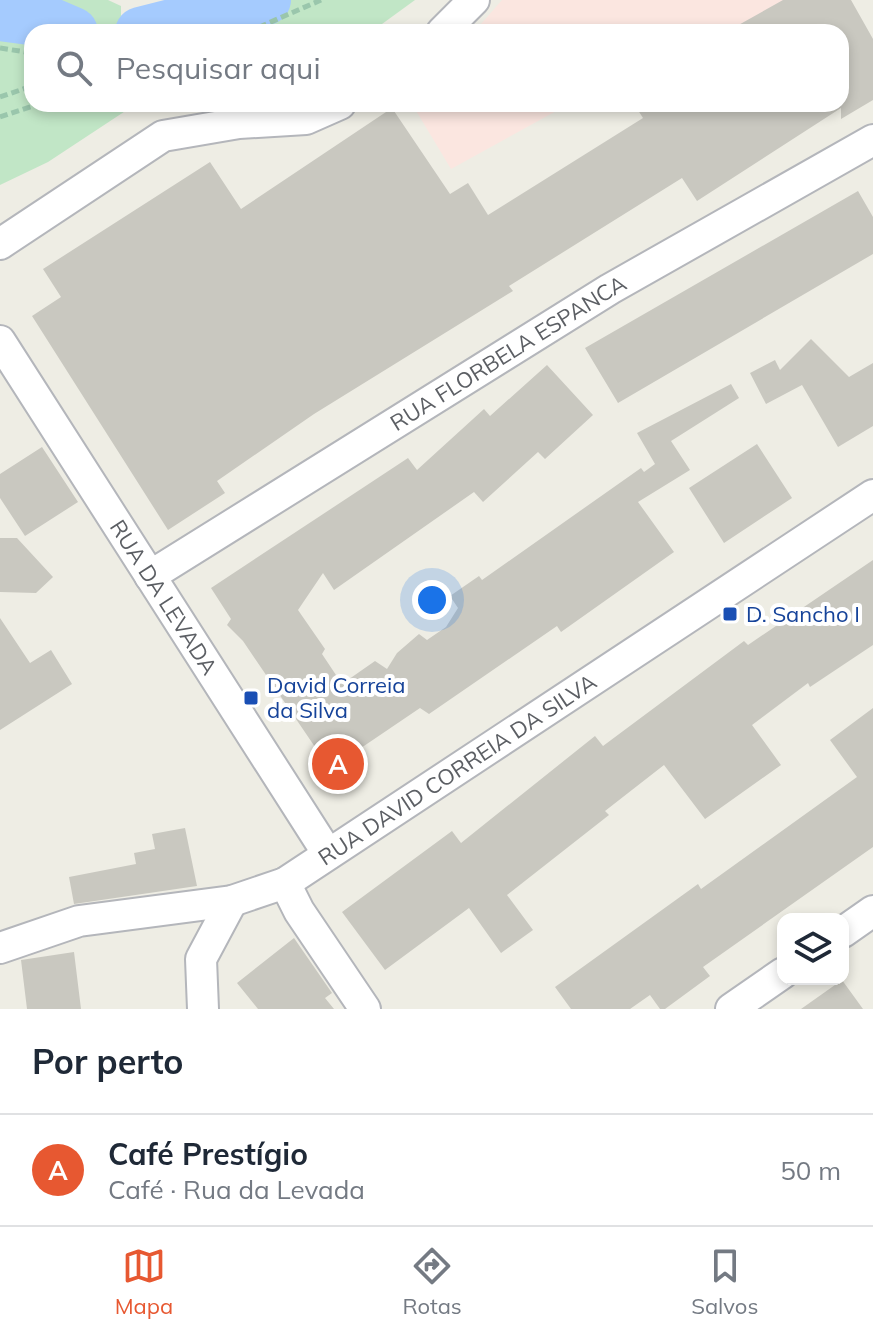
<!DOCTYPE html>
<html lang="pt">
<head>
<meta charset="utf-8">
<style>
  :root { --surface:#fff; --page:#f6f6f7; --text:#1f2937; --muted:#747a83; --line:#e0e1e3; --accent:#e75831 }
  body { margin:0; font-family:Mulish,sans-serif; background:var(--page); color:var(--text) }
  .controls { position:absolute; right:24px; bottom:24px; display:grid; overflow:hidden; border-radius:16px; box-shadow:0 4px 12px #0003 }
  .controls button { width:72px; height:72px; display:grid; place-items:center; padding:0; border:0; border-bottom:2px solid var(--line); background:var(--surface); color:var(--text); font:40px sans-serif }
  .you { position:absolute; left:432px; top:600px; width:28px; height:28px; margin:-20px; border:6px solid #fff; border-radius:50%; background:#1a73e8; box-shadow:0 0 0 12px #1a73e833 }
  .badge { display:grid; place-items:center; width:52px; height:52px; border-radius:50%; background:var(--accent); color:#fff; font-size:26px; font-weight:700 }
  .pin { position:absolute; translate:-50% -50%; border:4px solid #fff; box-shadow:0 2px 8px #0006 }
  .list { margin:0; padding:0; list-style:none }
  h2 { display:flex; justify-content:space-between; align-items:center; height:104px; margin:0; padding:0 32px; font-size:34px }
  h2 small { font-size:26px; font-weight:400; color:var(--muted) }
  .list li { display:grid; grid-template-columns:52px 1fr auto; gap:24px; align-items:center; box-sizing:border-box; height:112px; padding:0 32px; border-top:2px solid var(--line) }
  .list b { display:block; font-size:30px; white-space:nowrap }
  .list p { margin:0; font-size:26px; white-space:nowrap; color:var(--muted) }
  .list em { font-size:26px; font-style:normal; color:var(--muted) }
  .icon { flex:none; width:44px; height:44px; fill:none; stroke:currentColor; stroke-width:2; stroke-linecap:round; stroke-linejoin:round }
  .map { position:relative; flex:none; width:873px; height:1009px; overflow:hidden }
  .search { position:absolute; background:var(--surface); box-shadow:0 4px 12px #0003; left:24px; right:24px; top:24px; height:88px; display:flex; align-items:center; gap:20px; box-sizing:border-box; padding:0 28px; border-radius:24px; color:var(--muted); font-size:30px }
  .sheet { height:216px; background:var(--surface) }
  nav { display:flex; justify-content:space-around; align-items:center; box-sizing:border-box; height:112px; border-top:2px solid var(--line); background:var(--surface); font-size:22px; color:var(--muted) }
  nav a { display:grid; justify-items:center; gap:4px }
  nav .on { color:var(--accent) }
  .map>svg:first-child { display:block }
</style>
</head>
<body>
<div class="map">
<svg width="873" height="1009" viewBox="0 0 873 1009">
  <rect width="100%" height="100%" fill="#eeede4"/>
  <path fill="#fbe6e0" d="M 502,0 L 785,0 L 731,32 L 474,32 Z
    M 412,104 L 569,104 L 451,169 Z"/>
  <path fill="#c1e6c6" d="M 0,0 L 108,0 L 121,6 L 121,19 L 199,0 L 415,0 L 371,32 L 32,32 L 32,104 L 136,104 L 48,162 L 0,185 Z"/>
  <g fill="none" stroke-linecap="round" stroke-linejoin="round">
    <path stroke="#a5cbfe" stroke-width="50" d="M 0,16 L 52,23 L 73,32
      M 140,32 L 266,0"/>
  </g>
  <path fill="#c9c8c0" d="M 783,0 L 851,0 L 873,39 L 873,100 L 841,119 L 841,108 L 697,201 L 682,178 L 509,286 L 513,291 L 314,414 L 217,481 L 225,493 L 168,530 L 32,316 L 61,297 L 43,269 L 210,162 L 241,209 L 392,108 L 450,194 L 468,183 L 488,215 L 643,118 L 634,104 L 841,104 L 841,32 L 726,32 Z
    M 858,191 L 873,217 L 873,254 L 618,403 L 585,348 Z
    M 811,339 L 849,377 L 873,363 L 873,426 L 838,447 L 802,385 L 766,404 L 750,373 L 775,360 L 780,370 Z
    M 547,365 L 593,415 L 545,459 L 538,452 L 483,502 L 474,492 L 334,590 L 323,573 L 298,610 L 325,649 L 322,654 L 342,684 L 375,661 L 387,669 L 397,653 L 419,634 L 427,640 L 446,627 L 458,608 L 450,596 L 479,576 L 482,580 L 641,468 L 644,472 L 655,464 L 637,433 L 731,384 L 739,398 L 671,441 L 690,470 L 638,502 L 674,552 L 561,632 L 557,626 L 429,714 L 420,708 L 330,769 L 243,641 L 227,625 L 231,619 L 211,588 L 408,458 L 417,470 L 484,409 L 490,416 Z
    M 757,444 L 792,498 L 724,543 L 689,488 Z
    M 42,447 L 78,502 L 25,536 L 0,498 L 0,474 Z
    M 0,538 L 17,538 L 53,577 L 36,593 L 0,592 Z
    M 873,560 L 873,645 L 810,687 L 808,683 L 752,725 L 781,765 L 705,819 L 664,765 L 605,811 L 609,815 L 507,895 L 533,930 L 501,953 L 469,908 L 385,970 L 342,912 L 452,831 L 461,843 L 595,736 L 603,746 L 744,641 L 748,645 Z
    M 0,618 L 30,663 L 51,650 L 72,684 L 0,730 Z
    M 873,708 L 873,847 L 703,967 L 710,976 L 665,1009 L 660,1009 L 650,995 L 630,1009 L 571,1009 L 555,987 L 698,884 L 701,889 L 857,777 L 830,740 Z
    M 185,828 L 197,886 L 74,904 L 69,877 L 136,864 L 134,853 L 155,849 L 152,834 Z
    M 294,938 L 332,993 L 325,998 L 334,1009 L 258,1009 L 237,983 Z
    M 74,952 L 81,1009 L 27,1009 L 21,960 Z
    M 842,980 L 863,1009 L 801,1009 Z"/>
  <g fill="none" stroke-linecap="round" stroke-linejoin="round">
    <defs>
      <g id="street">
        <path d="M 442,32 L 474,0"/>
        <path d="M 0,244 L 163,136 L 239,123 L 306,119 L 340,104"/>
        <path id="s1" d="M 0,341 L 328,854"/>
        <path id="s2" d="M 150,576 L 610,289 L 873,140"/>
        <path d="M 285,883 L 299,911 L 365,1009"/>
        <path d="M 843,932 L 873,911"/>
        <path id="s3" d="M 0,948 L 79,921 L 232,901 L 285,883 L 873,495"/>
        <path d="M 203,1009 L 201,959 L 232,901"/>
        <path d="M 731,1009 L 783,973"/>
      </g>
    </defs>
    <use href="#street" stroke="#b4b6bb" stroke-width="34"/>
    <path stroke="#9ac6ac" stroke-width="5" stroke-dasharray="8 4" stroke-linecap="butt" d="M 248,32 L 321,0
      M 0,48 L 32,53
      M 0,97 L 32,86
      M 0,117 L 39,104"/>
    <use href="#street" stroke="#fff" stroke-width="30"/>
  </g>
  <g fill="#1a4fb4" stroke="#fff" stroke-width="3">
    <rect x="722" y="606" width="16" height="16" rx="4"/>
    <rect x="243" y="690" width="16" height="16" rx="4"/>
  </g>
  <g text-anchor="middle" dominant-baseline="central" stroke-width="8" stroke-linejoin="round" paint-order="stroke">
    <g font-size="22" fill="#5c5f64" stroke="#fff">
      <text stroke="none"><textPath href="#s2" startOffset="422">RUA FLORBELA ESPANCA</textPath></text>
      <text stroke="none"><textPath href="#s1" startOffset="304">RUA DA LEVADA</textPath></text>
      <text stroke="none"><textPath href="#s3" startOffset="500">RUA DAVID CORREIA DA SILVA</textPath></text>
    </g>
    <g font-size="22" fill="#164399" stroke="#fff" text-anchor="start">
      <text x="746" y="614">D. Sancho I</text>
      <text x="267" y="685">David Correia<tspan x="267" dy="25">da Silva</tspan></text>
    </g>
  </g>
</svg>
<div class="controls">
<button><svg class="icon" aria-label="layers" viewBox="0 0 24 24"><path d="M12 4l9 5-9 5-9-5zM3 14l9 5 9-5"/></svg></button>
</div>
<div class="you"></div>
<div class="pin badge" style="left:338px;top:764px">A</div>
<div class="search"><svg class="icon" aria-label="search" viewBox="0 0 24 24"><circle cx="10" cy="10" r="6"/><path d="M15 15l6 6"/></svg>Pesquisar aqui</div>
</div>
<section class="sheet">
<h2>Por perto<small></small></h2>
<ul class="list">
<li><span class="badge">A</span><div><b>Café Prestígio</b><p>Café · Rua da Levada</p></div><em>50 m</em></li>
</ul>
</section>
<nav>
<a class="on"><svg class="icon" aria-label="map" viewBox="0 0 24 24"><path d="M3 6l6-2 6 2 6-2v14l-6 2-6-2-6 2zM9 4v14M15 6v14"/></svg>Mapa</a>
<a><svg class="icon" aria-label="directions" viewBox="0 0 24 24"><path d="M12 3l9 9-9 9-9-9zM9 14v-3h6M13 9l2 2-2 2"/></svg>Rotas</a>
<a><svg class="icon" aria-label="saved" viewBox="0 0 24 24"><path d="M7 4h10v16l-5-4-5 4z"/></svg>Salvos</a>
</nav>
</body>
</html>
